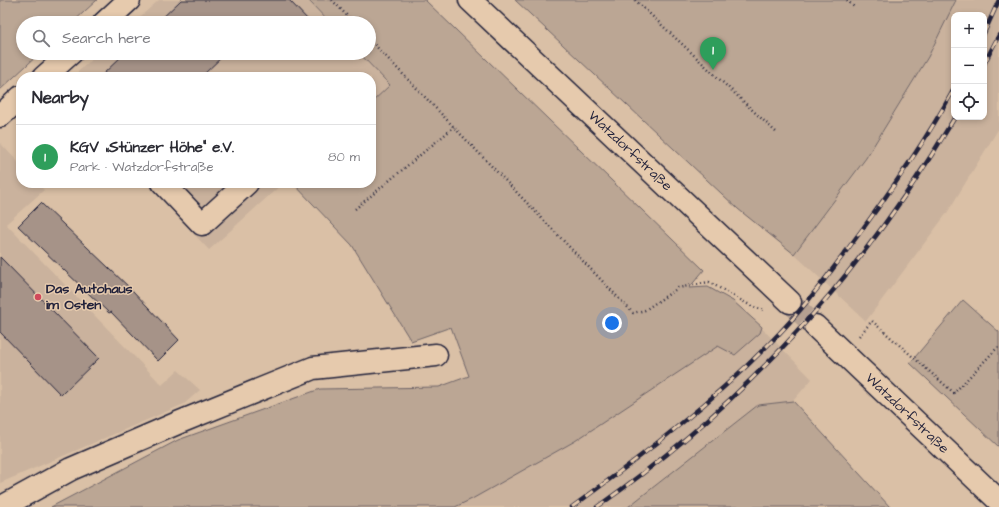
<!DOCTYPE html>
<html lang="en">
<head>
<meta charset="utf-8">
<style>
  :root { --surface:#fff; --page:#f2f2f3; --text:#2b2b33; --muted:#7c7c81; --line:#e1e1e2; --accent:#111827 }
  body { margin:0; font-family:"Architects Daughter",sans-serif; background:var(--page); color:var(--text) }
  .controls { position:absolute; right:12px; top:12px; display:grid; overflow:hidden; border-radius:8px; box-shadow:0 2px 6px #0003 }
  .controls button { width:36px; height:36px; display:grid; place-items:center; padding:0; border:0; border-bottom:1px solid var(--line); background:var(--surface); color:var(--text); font:20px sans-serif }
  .you { position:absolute; left:612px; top:323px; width:14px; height:14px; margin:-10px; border:3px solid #fff; border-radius:50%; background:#1a73e8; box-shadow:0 0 0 6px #1a73e833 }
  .badge { display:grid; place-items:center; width:26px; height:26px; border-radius:50%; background:var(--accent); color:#fff; font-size:13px; font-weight:700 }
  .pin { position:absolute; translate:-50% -33px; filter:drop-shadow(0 1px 2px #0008) }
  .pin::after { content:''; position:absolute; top:21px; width:14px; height:12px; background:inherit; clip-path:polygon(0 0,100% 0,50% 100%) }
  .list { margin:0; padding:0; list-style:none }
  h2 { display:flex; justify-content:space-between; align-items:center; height:52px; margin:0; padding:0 16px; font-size:17px }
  h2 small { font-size:13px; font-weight:400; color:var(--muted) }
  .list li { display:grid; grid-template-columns:26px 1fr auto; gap:12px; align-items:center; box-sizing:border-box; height:64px; padding:0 16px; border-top:1px solid var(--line) }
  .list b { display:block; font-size:15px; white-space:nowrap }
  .list p { margin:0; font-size:13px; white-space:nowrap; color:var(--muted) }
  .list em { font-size:13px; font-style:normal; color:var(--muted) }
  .icon { flex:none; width:22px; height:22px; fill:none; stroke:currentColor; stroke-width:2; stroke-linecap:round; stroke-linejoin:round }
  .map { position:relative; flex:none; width:999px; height:507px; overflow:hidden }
  .search { position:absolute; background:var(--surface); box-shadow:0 2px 6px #0003; left:16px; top:16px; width:360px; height:44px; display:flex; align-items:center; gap:10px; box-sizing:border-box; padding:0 14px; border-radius:22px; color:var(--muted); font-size:15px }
  .panel { position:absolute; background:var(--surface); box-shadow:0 2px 6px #0003; left:16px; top:72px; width:360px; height:116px; border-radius:16px }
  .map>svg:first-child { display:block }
</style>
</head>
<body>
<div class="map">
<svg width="999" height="507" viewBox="0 0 999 507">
  <rect width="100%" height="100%" fill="#dac0a6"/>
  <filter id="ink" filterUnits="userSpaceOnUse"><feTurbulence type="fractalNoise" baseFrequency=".025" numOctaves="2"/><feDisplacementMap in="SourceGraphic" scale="8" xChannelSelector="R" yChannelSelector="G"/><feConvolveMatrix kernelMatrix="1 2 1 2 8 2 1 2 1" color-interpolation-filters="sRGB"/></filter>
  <g filter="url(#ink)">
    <path fill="#cab29d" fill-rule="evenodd" d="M 159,0 L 307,0 L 329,23 L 133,23 Z
      M 956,0 L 999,0 L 999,128 L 947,213 L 866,321 L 794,254 L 866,158 L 928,57 ZM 954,15 L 984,15 L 984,117 L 954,117 Z
      M 99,53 L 359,53 L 390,85 L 371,103 L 371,77 L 72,77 Z
      M 0,143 L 21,165 L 21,183 L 37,183 L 44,190 L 6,224 L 162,385 L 178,370 L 200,390 L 184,404 L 0,483 Z
      M 146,183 L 283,183 L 209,250 Z
      M 708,287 L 742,308 L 812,379 L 793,401 L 758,405 L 628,507 L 324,507 Z"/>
    <path fill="#bba694" stroke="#6e6468" d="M 0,0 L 97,0 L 72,23 L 23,23 L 23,53 L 40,53 L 0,90 Z
      M 308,0 L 425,0 L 704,270 L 689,288 L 708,287 L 733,301 L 762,327 L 760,333 L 735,355 L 718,346 L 575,441 L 472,499 L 455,507 L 51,507 L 178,440 L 320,389 L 439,387 L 469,376 L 451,327 L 411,341 L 352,245 L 293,183 L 371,183 L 371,103 L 390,85 L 359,53 L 369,53 L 369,23 L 330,23 Z
      M 515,0 L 956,0 L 928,57 L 866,158 L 794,254 L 738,209 Z
      M 963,300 L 999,332 L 999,447 L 910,363 Z
      M 793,401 L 890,507 L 628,507 L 758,405 Z"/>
    <path fill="#a69388" stroke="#22223b" d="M 181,0 L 289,0 L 311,23 L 157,23 Z
      M 125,53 L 226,53 L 201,77 L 100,77 Z
      M 41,203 L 132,290 L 179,340 L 158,361 L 111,312 L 109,313 L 18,226 Z
      M 0,257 L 99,358 L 61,395 L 0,332 Z"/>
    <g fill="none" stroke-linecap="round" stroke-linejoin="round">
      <path stroke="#b5a091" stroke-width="22" stroke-dasharray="22 11" stroke-linecap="butt" d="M 790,302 L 815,326"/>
      <defs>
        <g id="minor">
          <path id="s1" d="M 470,0 L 790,302"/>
          <path d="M 104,23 L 129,0"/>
          <path d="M 44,77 L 71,53"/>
          <path d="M 0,116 L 21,97"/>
          <path d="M 163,183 L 202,224 L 247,183"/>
          <path id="s2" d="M 815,326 L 999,501"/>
          <path d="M 2,507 L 71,469 L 180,422 L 313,368 L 436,355"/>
        </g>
      </defs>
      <use href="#minor" stroke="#22223b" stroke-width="25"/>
      <path stroke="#22223b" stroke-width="2.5" stroke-dasharray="1 3" stroke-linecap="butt" d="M 332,0 L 354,23
        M 635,0 L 778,134
        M 847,0 L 855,8
        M 369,39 L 633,313 L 645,310 L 678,288 L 709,282 L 753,307 L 765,310
        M 355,209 L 454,127
        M 859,336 L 872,321 L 954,393 L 998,347"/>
      <use href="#minor" stroke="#e6caad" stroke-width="22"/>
      <defs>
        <path id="rail" d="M 984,33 L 999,0
          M 984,64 L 999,35
          M 572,507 C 641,457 710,404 770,343 C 798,315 823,282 847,250 C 886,198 923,146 954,89
          M 597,507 C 748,401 861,275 955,117"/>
      </defs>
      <use href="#rail" stroke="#22223b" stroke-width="4.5"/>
      <use href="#rail" stroke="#e6caad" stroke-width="3" stroke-dasharray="9" stroke-linecap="butt"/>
    </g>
  </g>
  <circle fill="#d1495b" stroke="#e6caad" stroke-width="1.5" cx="38" cy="297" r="4"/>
  <g text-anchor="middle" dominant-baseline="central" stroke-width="3" stroke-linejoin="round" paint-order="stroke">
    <g font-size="14" fill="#22223b" stroke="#e6caad">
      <text stroke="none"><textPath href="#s1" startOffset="220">Watzdorfstraße</textPath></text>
      <text stroke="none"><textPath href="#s2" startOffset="127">Watzdorfstraße</textPath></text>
    </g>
    <g font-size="14" font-weight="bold" fill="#22223b" stroke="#e6caad" text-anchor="start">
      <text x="46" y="289">Das Autohaus<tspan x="46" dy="16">im Osten</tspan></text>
    </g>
  </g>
</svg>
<div class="controls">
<button>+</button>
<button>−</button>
<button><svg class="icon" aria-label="locate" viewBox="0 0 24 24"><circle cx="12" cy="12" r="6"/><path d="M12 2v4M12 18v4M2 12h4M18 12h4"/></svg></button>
</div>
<div class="you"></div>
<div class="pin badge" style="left:713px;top:70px;background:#2e9e5b">1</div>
<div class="search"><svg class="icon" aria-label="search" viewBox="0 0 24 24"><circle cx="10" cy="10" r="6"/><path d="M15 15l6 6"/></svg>Search here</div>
<section class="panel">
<h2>Nearby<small></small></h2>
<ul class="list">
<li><span class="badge" style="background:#2e9e5b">1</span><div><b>KGV „Stünzer Höhe“ e.V.</b><p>Park · Watzdorfstraße</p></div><em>80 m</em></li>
</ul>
</section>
</div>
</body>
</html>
